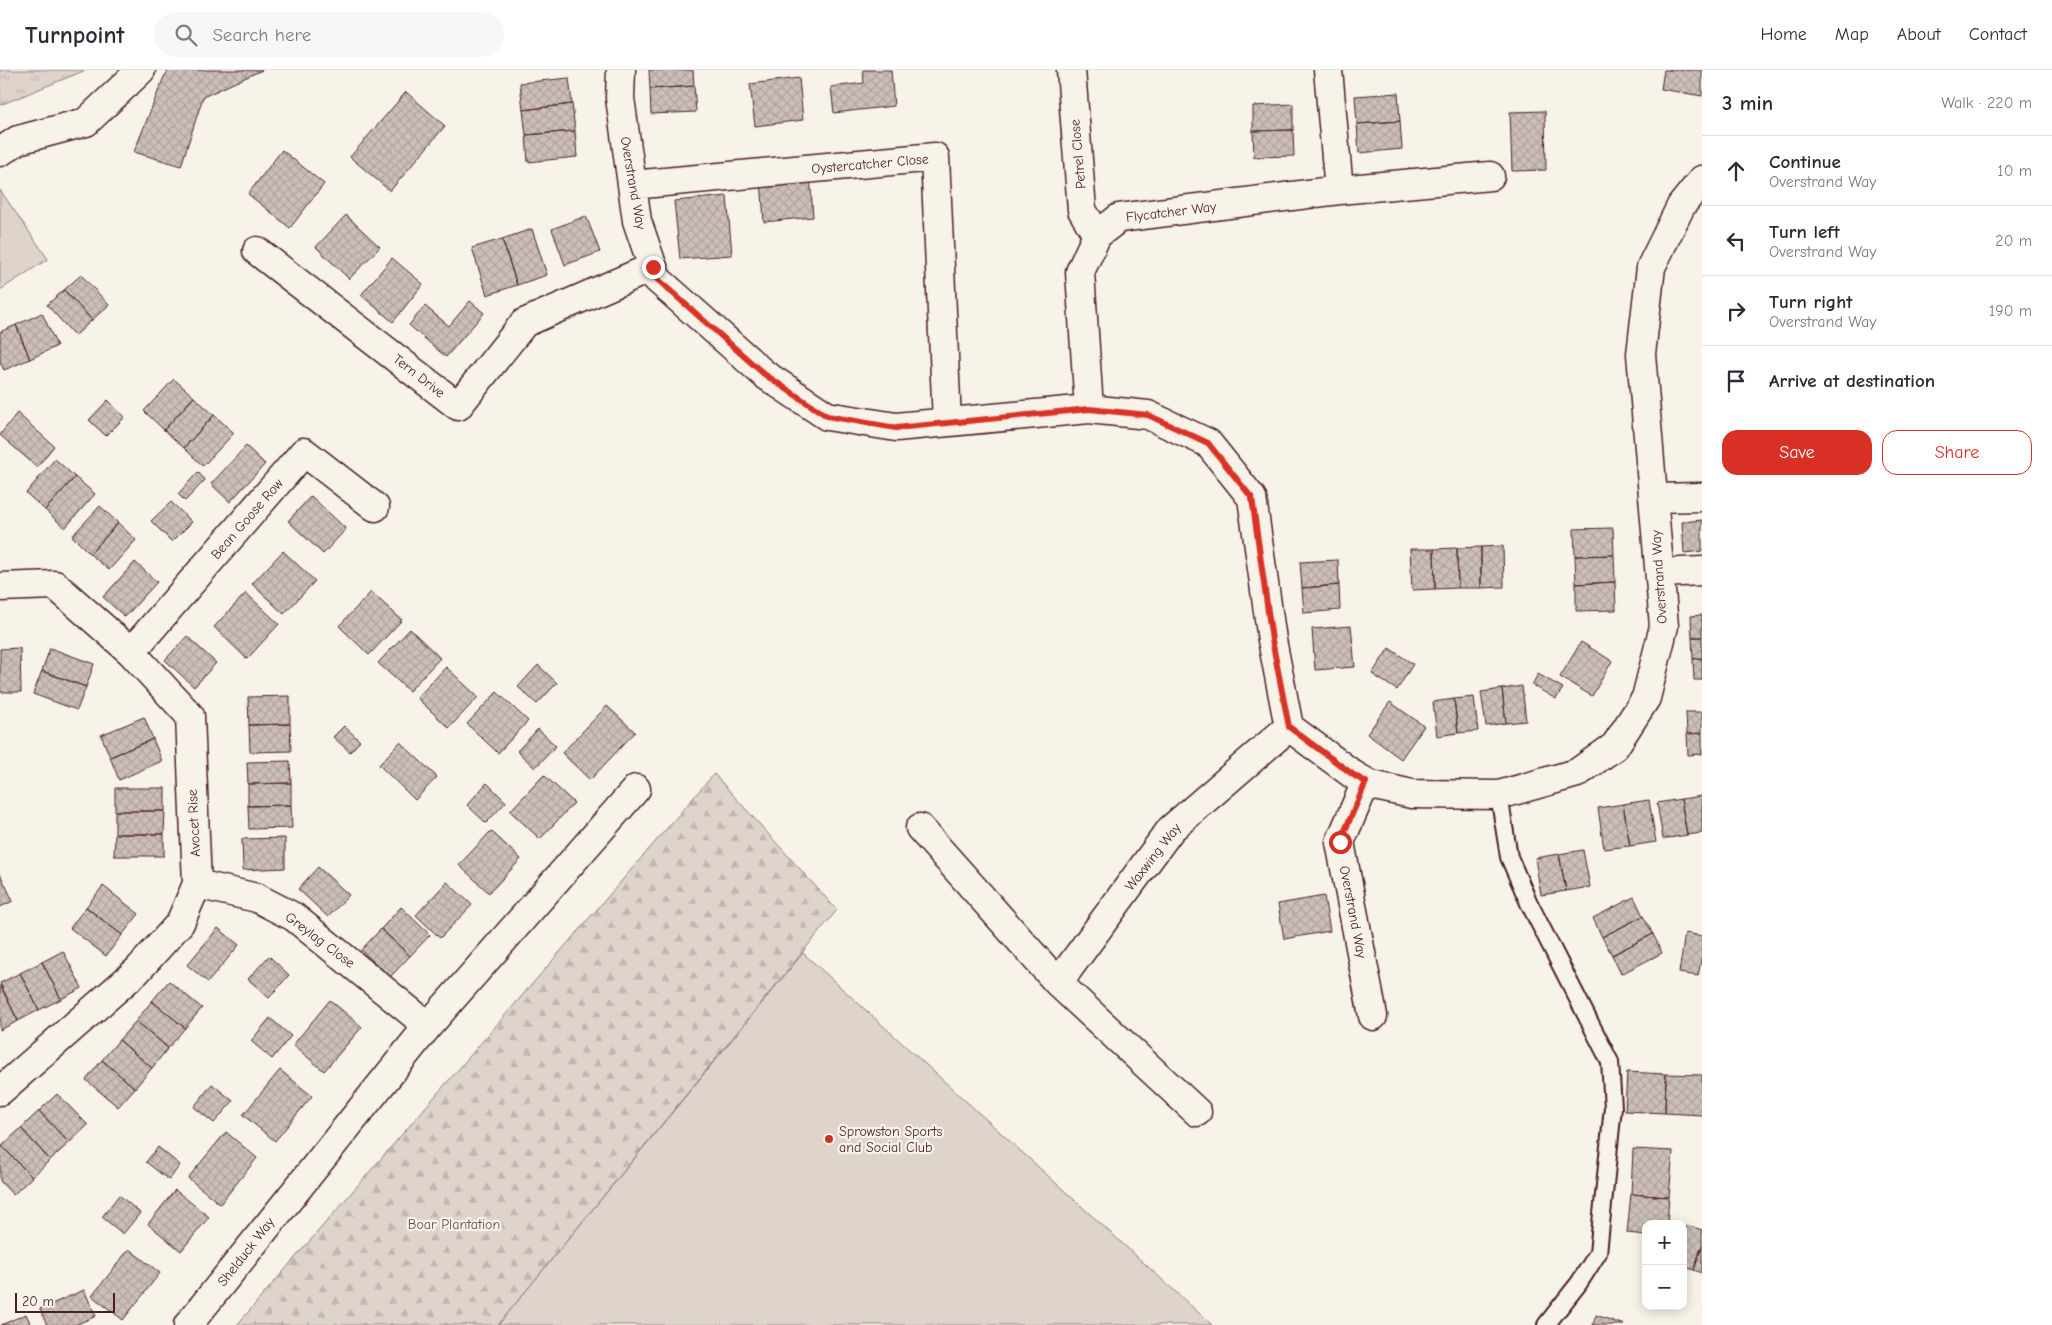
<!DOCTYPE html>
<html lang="en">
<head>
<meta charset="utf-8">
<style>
  :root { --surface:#fff; --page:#f7f7f7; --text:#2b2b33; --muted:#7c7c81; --line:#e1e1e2; --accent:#d93025 }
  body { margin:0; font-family:"Comic Neue",sans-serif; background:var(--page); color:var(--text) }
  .controls { position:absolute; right:15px; bottom:15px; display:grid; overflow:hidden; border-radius:10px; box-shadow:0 2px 12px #0003 }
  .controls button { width:45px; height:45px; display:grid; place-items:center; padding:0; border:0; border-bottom:1px solid var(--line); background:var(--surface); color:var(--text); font:25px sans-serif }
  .scale { position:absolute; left:15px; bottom:12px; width:100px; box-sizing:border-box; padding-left:5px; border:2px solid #4a1f2b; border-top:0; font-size:14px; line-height:18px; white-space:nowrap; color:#4a1f2b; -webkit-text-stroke:4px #f7f3e8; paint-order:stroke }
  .stop { position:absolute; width:15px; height:15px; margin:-11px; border:4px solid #d93025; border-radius:50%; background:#fff }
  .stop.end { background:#d93025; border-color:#fff; box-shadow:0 1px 5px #0008 }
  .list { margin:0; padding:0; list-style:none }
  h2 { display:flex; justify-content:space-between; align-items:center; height:65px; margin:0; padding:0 20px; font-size:21px }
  h2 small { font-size:16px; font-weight:400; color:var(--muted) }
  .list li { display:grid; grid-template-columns:32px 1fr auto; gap:15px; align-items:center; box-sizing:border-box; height:70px; padding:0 20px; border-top:1px solid var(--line) }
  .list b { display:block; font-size:19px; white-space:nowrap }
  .list p { margin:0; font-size:16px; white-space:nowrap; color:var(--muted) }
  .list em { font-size:16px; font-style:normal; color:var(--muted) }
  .actions { display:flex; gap:10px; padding:15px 20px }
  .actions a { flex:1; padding:11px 0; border:1px solid var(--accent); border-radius:15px; text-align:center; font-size:18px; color:var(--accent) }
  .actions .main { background:var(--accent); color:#fff }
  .icon { flex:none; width:28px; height:28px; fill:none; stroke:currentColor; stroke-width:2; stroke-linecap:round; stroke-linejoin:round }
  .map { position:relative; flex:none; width:1702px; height:1255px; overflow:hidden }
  header { display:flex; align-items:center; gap:30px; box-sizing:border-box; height:70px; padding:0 25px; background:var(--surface); border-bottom:1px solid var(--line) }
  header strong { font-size:24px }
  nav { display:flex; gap:28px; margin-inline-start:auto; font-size:18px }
  .search { width:350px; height:45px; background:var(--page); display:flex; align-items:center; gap:12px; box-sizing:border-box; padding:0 18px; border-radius:28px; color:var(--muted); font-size:19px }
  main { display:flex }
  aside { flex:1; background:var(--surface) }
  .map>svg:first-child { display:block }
</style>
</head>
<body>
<header>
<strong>Turnpoint</strong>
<div class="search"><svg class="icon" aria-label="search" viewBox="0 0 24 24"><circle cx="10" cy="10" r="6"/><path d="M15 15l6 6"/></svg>Search here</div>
<nav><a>Home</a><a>Map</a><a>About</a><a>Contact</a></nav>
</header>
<main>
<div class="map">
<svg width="1702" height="1255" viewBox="0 0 1702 1255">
  <defs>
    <pattern id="forest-firs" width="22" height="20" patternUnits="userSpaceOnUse" patternTransform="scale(1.25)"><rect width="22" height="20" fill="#ded4cc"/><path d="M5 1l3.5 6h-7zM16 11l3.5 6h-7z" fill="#c0b6af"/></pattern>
    <pattern id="park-tufts" width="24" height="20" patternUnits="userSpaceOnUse" patternTransform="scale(1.25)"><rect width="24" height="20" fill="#ded4cc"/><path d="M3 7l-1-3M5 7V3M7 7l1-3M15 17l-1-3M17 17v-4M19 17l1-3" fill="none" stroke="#c0b6af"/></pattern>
    <pattern id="building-cross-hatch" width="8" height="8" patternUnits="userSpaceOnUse" patternTransform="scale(1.25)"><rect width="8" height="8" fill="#ccbfb9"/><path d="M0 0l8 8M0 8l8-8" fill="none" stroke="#b1a49f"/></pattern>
  </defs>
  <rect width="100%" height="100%" fill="#f7f3e8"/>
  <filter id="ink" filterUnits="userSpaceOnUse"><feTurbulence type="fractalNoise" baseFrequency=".02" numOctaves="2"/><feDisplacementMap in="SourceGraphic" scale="10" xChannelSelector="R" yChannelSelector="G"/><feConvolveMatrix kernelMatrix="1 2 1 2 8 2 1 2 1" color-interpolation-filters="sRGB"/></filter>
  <g filter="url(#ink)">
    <path fill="#ded4cc" stroke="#947a7c" d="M 0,120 L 48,189 L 0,220 Z
      M 803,883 L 1212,1255 L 498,1255 Z"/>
    <path fill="url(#forest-firs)" stroke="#947a7c" d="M 714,704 L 837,840 L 498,1255 L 237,1255 Z"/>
    <path fill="url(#park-tufts)" stroke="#947a7c" d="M 0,0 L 86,0 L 0,35 Z"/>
    <path fill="url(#building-cross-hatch)" stroke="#4a1f2b" d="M 169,0 L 262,0 L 203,27 L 181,96 L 134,82 L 164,7 Z
      M 649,0 L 693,0 L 694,16 L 650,19 Z
      M 863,0 L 891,0 L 894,36 L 834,43 L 831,17 L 864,13 Z
      M 1664,0 L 1702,0 L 1702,26 L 1661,19 Z
      M 569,8 L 572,34 L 523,40 L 520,13 Z
      M 799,8 L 803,50 L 755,56 L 750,14 Z
      M 694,16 L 696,42 L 651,44 L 650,19 Z
      M 406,22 L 445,56 L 390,121 L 350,87 Z
      M 1398,23 L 1400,51 L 1357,54 L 1355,26 Z
      M 572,34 L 575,61 L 526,65 L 523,40 Z
      M 1293,34 L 1293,60 L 1253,61 L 1253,36 Z
      M 1545,41 L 1546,100 L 1512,101 L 1510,42 Z
      M 1400,51 L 1402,79 L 1359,83 L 1357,54 Z
      M 1293,60 L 1294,86 L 1254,87 L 1253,61 Z
      M 575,61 L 577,87 L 528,92 L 526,65 Z
      M 282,80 L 324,114 L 290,158 L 248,124 Z
      M 810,105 L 813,147 L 764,152 L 761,109 Z
      M 727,126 L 732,185 L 680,189 L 674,131 Z
      M 346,145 L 380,177 L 349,209 L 316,177 Z
      M 586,146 L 600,182 L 565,195 L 552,159 Z
      M 532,159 L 547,205 L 517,215 L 502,169 Z
      M 502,169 L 517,215 L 487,225 L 472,178 Z
      M 392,188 L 423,214 L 393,252 L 361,225 Z
      M 81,205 L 109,235 L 92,250 L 64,220 Z
      M 64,220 L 92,250 L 75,266 L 47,235 Z
      M 470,231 L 484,243 L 446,287 L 409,255 L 425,236 L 449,256 Z
      M 42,243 L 57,276 L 30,289 L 16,255 Z
      M 16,255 L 30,289 L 4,300 L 0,292 L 0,262 Z
      M 174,309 L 194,327 L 164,360 L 144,341 Z
      M 194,327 L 214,345 L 184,378 L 164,360 Z
      M 108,330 L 125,347 L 106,366 L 89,350 Z
      M 17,343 L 54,376 L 37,397 L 0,365 Z
      M 214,345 L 234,363 L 203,396 L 184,378 Z
      M 246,376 L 265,394 L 230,432 L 211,414 Z
      M 55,389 L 75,407 L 45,440 L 26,423 Z
      M 198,402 L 205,410 L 185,431 L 178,424 Z
      M 75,407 L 95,424 L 65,458 L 45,440 Z
      M 311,426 L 346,459 L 323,484 L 288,451 Z
      M 171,432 L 192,452 L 172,472 L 151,451 Z
      M 100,436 L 118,453 L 90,484 L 72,466 Z
      M 1702,450 L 1702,481 L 1684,483 L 1682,452 Z
      M 118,453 L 136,470 L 109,500 L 90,484 Z
      M 1613,458 L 1614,485 L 1575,486 L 1574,459 Z
      M 1503,476 L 1504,517 L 1481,518 L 1481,477 Z
      M 1481,477 L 1481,518 L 1458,518 L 1457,478 Z
      M 1457,478 L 1458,518 L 1435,519 L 1434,479 Z
      M 1410,479 L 1434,479 L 1435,519 L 1412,520 Z
      M 283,481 L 315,511 L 284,544 L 252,514 Z
      M 1614,485 L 1615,512 L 1576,514 L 1575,486 Z
      M 1338,490 L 1339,515 L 1302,518 L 1300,492 Z
      M 135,492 L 157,512 L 125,547 L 103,527 Z
      M 1615,512 L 1616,540 L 1576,541 L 1576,514 Z
      M 1339,515 L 1340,540 L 1304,543 L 1302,518 Z
      M 371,522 L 402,550 L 369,585 L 339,556 Z
      M 246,523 L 279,554 L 247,589 L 214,557 Z
      M 1702,545 L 1702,567 L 1692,567 L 1691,546 Z
      M 1351,556 L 1355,597 L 1315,600 L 1312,559 Z
      M 410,559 L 440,588 L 409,621 L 378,593 Z
      M 187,566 L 216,593 L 194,617 L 165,590 Z
      M 1692,567 L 1702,567 L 1702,588 L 1693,589 Z
      M 1581,572 L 1612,591 L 1592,626 L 1560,607 Z
      M 20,578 L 21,622 L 0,622 L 0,579 Z
      M 50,578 L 94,594 L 86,617 L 42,601 Z
      M 1389,578 L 1413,594 L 1397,620 L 1372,604 Z
      M 1702,588 L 1702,610 L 1694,610 L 1693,589 Z
      M 538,595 L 557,613 L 537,634 L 518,617 Z
      M 446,597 L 478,627 L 449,658 L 417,628 Z
      M 42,601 L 86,617 L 77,640 L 33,624 Z
      M 1538,604 L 1563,618 L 1556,629 L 1532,615 Z
      M 1522,616 L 1526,651 L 1506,653 L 1502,619 Z
      M 1502,619 L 1506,653 L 1486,656 L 1481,622 Z
      M 497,622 L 528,651 L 498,683 L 467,654 Z
      M 290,626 L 290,654 L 249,655 L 248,627 Z
      M 1474,627 L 1478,661 L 1458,663 L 1454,629 Z
      M 1454,629 L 1458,663 L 1437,666 L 1433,632 Z
      M 1390,632 L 1424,656 L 1401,689 L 1367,664 Z
      M 607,636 L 635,662 L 590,710 L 562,683 Z
      M 1686,642 L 1702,642 L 1702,663 L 1687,664 Z
      M 144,647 L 153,669 L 110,687 L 101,665 Z
      M 290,654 L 291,681 L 250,682 L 249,655 Z
      M 344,656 L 360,671 L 350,682 L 333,667 Z
      M 538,659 L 556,676 L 535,698 L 517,681 Z
      M 1702,663 L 1702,684 L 1688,685 L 1687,664 Z
      M 153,669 L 162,691 L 119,710 L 110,687 Z
      M 400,672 L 437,707 L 415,730 L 379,695 Z
      M 290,691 L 291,713 L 248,714 L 247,692 Z
      M 544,705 L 574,733 L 540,769 L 510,741 Z
      M 291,713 L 291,735 L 248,736 L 248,714 Z
      M 487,713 L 506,732 L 486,753 L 467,735 Z
      M 115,718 L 165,718 L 165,741 L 115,741 Z
      M 1702,726 L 1702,763 L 1687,765 L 1681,729 Z
      M 1681,729 L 1687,765 L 1663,769 L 1657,733 Z
      M 1649,730 L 1656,772 L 1630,776 L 1623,734 Z
      M 1623,734 L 1630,776 L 1604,779 L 1598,738 Z
      M 291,735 L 292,758 L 249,759 L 248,736 Z
      M 115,741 L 165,741 L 164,764 L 115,764 Z
      M 491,761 L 521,789 L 489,823 L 459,795 Z
      M 115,764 L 164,764 L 164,786 L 114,786 Z
      M 285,768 L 285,798 L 243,800 L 242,769 Z
      M 1583,780 L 1590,817 L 1566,821 L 1559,784 Z
      M 1559,784 L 1566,821 L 1541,825 L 1535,788 Z
      M 318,797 L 349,825 L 328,847 L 298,819 Z
      M 0,804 L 13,831 L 0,837 Z
      M 447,812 L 472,835 L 440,868 L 416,845 Z
      M 103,816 L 139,844 L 122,865 L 86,837 Z
      M 1324,826 L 1330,861 L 1284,869 L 1278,834 Z
      M 1634,827 L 1643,846 L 1602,867 L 1593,848 Z
      M 86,837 L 122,865 L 106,886 L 70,858 Z
      M 401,837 L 430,865 L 410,886 L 381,859 Z
      M 1643,846 L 1653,864 L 1612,885 L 1602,867 Z
      M 218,858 L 239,875 L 208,912 L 187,895 Z
      M 381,859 L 410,886 L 390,907 L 361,880 Z
      M 1685,863 L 1702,866 L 1702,886 L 1698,906 L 1679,903 Z
      M 1653,864 L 1662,883 L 1621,904 L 1612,885 Z
      M 63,881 L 82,918 L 61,929 L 42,892 Z
      M 269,886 L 289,905 L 269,928 L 248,909 Z
      M 42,892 L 61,929 L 39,940 L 20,903 Z
      M 20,903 L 39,940 L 18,951 L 0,913 Z
      M 169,911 L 202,938 L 185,958 L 152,931 Z
      M 0,915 L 18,951 L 0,960 Z
      M 330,930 L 362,957 L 324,1001 L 293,975 Z
      M 152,931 L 185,958 L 168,978 L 136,951 Z
      M 270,948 L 291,966 L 272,989 L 251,971 Z
      M 136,951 L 168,978 L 152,998 L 119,970 Z
      M 119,970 L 152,998 L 135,1018 L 102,990 Z
      M 102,990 L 135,1018 L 118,1037 L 86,1010 Z
      M 280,1000 L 312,1026 L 275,1071 L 243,1045 Z
      M 1627,1002 L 1666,1004 L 1665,1043 L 1625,1041 Z
      M 1666,1004 L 1702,1005 L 1702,1045 L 1665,1043 Z
      M 212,1014 L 233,1031 L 214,1053 L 194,1037 Z
      M 57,1024 L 88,1055 L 69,1073 L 39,1041 Z
      M 39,1041 L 69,1073 L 50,1090 L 21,1058 Z
      M 21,1058 L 50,1090 L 32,1107 L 2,1076 Z
      M 226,1062 L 257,1088 L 220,1134 L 188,1108 Z
      M 2,1076 L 32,1107 L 13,1125 L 0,1111 L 0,1078 Z
      M 158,1077 L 180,1095 L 169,1110 L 146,1092 Z
      M 1633,1079 L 1673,1081 L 1669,1127 L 1631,1124 Z
      M 175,1120 L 209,1147 L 181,1181 L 148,1154 Z
      M 1631,1124 L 1669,1127 L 1667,1154 L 1646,1154 L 1646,1165 L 1627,1163 Z
      M 119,1125 L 140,1143 L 123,1164 L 102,1147 Z
      M 1687,1155 L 1702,1160 L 1702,1175 L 1694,1200 L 1683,1196 L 1683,1168 Z
      M 1702,1175 L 1702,1203 L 1694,1200 Z
      M 129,1179 L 160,1203 L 123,1250 L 92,1226 Z
      M 84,1220 L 96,1246 L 75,1255 L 47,1255 L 40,1239 Z
      M 26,1244 L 31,1255 L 1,1255 Z
      M 1596,1245 L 1624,1255 L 1593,1255 Z"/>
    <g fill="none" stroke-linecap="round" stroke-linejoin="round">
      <defs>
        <path id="lane" d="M 1499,725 L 1509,787 L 1529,833 L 1610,992 L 1613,1037 L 1598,1183 L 1579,1213 L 1546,1255"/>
        <path id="street" d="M 621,0 L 620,28 L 637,151 L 657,209 L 764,304 L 827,346 L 896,357 L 1089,339 L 1148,345 L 1208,373 L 1252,428 L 1272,570 L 1289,657 L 1355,706 L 1371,715 L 1412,724 L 1499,725 L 1577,703 L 1615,676 L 1646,628 L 1664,556 L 1641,284 L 1651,197 L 1681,136 L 1702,110
          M 1071,0 L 1082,140 L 1097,165
          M 1328,0 L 1339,120
          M 0,82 L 18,70 L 86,52 L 141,0
          M 632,115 L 935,87 L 947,352
          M 257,181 L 458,336 L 524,253 L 653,197
          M 1089,339 L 1080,202 L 1097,165 L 1119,148 L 1339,120 L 1490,106
          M 1653,428 L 1702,427
          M 1660,503 L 1702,501
          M 0,517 L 55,515 L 131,582 L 190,646 L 197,814 L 180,853 L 137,901 L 0,1021
          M 131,582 L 304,382 L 375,437
          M 1366,712 L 1340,772 L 1373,946
          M 920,758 L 1058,913 L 1171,759 L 1289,657
          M 197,814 L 257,828 L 294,847 L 428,956
          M 1058,913 L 1197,1042
          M 188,1255 L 428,956 L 636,719"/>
      </defs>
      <use href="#lane" stroke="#4a1f2b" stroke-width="20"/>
      <use href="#street" stroke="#4a1f2b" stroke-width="31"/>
      <use href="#lane" stroke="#f7f3e8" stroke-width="16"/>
      <use href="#street" stroke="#f7f3e8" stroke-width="28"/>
    </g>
  </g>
  <g fill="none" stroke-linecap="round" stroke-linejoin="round" filter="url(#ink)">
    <path stroke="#d93025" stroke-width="6" d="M 653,197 L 657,209 L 764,304 L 827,346 L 896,358 L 1089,339 L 1148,345 L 1208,373 L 1252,428 L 1272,570 L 1289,657 L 1355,706 L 1366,712 L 1340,772"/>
  </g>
  <circle fill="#c8321e" stroke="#f7f3e8" stroke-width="2" cx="829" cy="1069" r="5"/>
  <g text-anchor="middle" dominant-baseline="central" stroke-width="4.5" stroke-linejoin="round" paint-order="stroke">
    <g font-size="14" fill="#4a1f2b" stroke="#f7f3e8">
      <text transform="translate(1078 84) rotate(-95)">Petrel Close</text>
      <text transform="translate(870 94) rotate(-5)">Oystercatcher Close</text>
      <text transform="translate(633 113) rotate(80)">Overstrand Way</text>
      <text transform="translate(1171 142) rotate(-7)">Flycatcher Way</text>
      <text transform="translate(419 306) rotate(38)">Tern Drive</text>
      <text transform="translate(247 449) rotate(-49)">Bean Goose Row</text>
      <text transform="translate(1659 507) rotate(-94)">Overstrand Way</text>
      <text transform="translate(194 753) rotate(-93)">Avocet Rise</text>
      <text transform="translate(1153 787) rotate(-52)">Waxwing Way</text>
      <text transform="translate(1353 842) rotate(79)">Overstrand Way</text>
      <text transform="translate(320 870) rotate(37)">Greylag Close</text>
      <text transform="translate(246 1182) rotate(-52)">Shelduck Way</text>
    </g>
    <g font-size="14" fill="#4a1f2b" stroke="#f7f3e8" text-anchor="start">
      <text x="839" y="1061">Sprowston Sports<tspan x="839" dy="16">and Social Club</tspan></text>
    </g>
    <g font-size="14" fill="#6f4c53" stroke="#f7f3e8">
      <text x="454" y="1154">Boar Plantation</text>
    </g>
  </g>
</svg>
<div class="controls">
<button>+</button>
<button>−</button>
</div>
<div class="scale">20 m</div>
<div class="stop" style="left:1340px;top:772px"></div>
<div class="stop end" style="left:653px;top:197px"></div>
</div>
<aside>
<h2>3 min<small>Walk · 220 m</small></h2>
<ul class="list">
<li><svg class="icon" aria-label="ahead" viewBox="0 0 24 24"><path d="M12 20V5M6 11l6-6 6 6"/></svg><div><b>Continue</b><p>Overstrand Way</p></div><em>10 m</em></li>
<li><svg class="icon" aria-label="left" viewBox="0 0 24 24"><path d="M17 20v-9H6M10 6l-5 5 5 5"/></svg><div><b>Turn left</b><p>Overstrand Way</p></div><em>20 m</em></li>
<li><svg class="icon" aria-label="right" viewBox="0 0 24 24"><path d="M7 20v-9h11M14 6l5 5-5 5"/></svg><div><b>Turn right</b><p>Overstrand Way</p></div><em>190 m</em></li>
<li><svg class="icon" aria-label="arrive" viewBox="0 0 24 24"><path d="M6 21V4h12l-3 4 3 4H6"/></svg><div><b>Arrive at destination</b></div></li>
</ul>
<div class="actions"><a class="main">Save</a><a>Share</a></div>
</aside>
</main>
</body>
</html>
